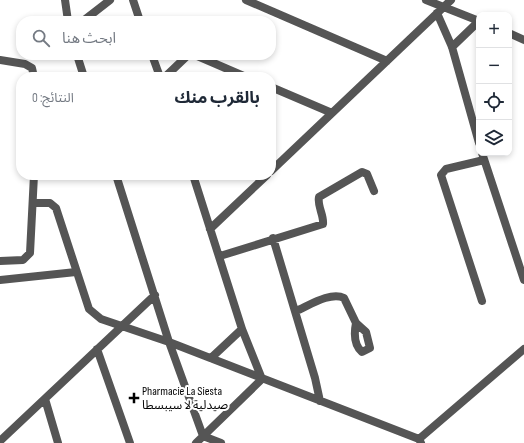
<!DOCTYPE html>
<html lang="ar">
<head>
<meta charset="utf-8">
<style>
  :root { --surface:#fff; --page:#f6f6f7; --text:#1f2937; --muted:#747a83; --line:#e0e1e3 }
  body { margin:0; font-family:"Sofia Sans Condensed","Noto Sans Arabic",sans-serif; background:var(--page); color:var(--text); direction:rtl }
  .controls { position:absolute; right:12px; top:12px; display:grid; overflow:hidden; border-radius:8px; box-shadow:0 2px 6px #0003 }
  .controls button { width:36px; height:36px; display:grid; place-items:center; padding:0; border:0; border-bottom:1px solid var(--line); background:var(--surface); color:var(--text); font:20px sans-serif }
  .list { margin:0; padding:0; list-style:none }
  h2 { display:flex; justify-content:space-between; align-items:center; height:52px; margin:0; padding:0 16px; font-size:17px }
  h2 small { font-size:13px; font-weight:400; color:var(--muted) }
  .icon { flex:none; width:22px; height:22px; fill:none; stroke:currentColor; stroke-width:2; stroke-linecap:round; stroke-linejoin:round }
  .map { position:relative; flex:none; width:524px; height:443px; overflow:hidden; direction:ltr }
  .search { position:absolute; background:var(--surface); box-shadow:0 2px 6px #0003; left:16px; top:16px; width:260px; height:44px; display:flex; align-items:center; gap:10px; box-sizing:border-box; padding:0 14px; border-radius:16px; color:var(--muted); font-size:15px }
  .panel { position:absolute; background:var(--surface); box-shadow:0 2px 6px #0003; left:16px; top:72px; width:260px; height:108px; border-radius:16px; direction:rtl }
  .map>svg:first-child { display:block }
</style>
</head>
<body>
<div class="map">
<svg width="524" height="443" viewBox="0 0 524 443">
  <rect width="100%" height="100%" fill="#fff"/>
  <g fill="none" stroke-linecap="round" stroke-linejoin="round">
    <path stroke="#555" stroke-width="8" d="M 65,0 L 68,21
      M 133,0 L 140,21
      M 246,0 L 387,61
      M 426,0 L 479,21
      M 437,13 L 452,47 L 479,143
      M 83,21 L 110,0
      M 509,33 L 524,40
      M 452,47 L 479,21
      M 77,55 L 84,77
      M 152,55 L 160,77
      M 195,55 L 246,77
      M 0,60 L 25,64 L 32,68 L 34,77
      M 165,77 L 188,55
      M 271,87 L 332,113
      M 482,153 L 524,280
      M 271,171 L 451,0
      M 116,175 L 169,342 L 203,436 L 221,443
      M 193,175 L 242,329 L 262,379 L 196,443
      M 34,203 L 50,203 L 56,208 L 89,309 L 101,319 L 169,342 L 419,439 L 421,443
      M 210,229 L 267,175
      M 273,238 L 315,378 L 320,401
      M 220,256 L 323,224 C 324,215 317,206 319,197 L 362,172 L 367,174 L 374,191
      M 0,261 L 23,260 L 30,253 L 34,175
      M 0,280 L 76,272
      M 482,301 L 441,175 L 446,169 L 484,160
      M 296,311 C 308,306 331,291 344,298 L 356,323 L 366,332 L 370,348 L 362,352 C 354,345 354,333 356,323
      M 97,349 L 130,443
      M 211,358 L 242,329
      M 45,399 L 58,443
      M 419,439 L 524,349
      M 0,441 L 155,295"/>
  </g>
  <path fill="#000" stroke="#fff" stroke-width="1.5" d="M132 392h4v4h4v4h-4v4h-4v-4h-4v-4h4z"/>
  <g text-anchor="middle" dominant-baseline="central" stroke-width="4" stroke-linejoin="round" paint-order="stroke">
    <g font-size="12" fill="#000" stroke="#fff" text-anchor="start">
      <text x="142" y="391">Pharmacie La Siesta<tspan x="142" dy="14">صيدلية لا سيبسطا</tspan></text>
    </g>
  </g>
</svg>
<div class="controls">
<button>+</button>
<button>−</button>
<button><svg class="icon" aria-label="locate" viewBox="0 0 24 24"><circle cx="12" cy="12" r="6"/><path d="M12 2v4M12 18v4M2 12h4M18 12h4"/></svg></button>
<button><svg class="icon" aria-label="layers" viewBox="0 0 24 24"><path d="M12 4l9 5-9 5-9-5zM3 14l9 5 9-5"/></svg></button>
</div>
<div class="search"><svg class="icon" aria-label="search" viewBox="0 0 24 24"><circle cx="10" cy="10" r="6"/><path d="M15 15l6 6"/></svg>ابحث هنا</div>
<section class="panel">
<h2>بالقرب منك<small>النتائج: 0</small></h2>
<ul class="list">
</ul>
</section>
</div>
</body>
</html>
